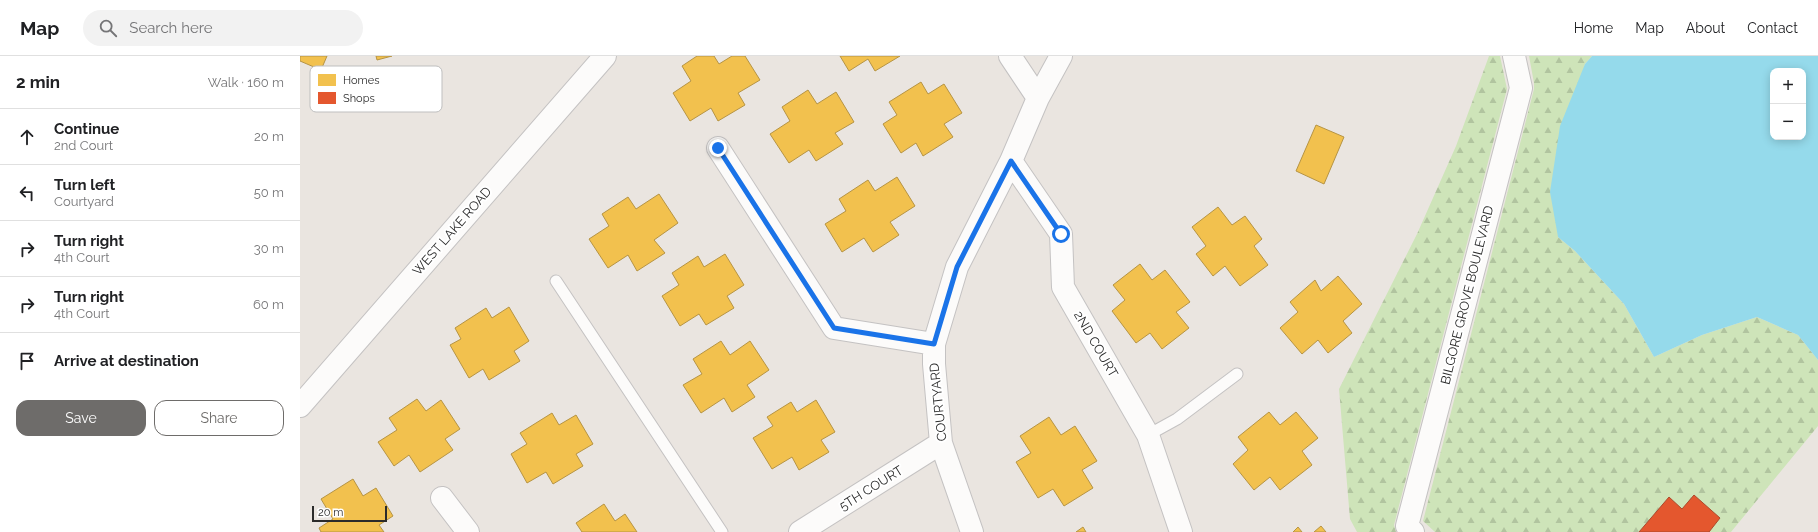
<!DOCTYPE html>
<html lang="en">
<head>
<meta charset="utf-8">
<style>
  :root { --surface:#fff; --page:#f2f2f2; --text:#202124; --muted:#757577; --line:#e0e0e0; --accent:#6e6c6a }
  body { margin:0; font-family:Raleway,sans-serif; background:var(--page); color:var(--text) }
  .controls { position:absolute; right:12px; top:12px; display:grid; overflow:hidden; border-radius:8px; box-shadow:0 2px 10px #0003 }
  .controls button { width:36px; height:36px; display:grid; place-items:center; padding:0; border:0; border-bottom:1px solid var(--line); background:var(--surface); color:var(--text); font:20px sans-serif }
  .scale { position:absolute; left:12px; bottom:10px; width:75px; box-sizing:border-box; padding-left:4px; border:2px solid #2b2b2b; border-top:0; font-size:11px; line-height:14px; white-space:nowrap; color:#2b2b2b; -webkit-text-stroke:3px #fff; paint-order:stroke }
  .stop { position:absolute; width:12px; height:12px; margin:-9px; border:3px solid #1a73e8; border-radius:50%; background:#fff }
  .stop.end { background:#1a73e8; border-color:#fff; box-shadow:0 1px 4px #0008 }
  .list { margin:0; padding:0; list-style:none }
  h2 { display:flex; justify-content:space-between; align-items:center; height:52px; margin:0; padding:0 16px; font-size:17px }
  h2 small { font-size:13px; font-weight:400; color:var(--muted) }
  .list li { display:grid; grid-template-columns:26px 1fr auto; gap:12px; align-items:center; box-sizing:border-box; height:56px; padding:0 16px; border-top:1px solid var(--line) }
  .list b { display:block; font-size:15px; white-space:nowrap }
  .list p { margin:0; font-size:13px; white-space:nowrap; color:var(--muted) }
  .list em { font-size:13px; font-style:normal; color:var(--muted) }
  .actions { display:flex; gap:8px; padding:12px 16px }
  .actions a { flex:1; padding:9px 0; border:1px solid var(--accent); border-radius:12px; text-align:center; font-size:14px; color:var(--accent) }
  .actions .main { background:var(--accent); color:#fff }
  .icon { flex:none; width:22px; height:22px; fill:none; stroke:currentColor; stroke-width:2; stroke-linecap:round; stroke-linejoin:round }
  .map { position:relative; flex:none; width:1518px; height:476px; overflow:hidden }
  header { display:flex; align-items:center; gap:24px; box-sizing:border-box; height:56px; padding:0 20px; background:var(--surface); border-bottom:1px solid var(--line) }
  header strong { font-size:19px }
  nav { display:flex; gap:22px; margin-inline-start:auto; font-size:14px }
  .search { width:280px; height:36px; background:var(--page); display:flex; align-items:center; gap:10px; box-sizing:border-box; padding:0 14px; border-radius:22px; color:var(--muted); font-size:15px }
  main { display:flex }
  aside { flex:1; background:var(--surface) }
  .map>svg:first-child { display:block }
</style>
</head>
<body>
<header>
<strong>Map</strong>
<div class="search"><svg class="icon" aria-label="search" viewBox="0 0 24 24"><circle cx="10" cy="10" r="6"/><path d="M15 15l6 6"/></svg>Search here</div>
<nav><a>Home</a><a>Map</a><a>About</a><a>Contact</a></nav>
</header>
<main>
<aside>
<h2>2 min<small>Walk · 160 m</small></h2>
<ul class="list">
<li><svg class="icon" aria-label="ahead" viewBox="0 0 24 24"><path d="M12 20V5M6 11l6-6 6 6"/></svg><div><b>Continue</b><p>2nd Court</p></div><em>20 m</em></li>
<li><svg class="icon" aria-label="left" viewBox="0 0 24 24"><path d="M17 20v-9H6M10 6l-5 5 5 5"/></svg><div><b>Turn left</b><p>Courtyard</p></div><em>50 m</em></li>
<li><svg class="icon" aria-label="right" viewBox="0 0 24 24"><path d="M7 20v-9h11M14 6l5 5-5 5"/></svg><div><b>Turn right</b><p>4th Court</p></div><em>30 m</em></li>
<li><svg class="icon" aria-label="right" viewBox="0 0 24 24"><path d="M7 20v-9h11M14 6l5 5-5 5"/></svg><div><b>Turn right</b><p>4th Court</p></div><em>60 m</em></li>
<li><svg class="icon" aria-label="arrive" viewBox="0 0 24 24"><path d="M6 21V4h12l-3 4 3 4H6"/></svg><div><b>Arrive at destination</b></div></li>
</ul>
<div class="actions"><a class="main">Save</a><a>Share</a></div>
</aside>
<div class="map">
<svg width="1518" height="476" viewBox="0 0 1518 476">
  <defs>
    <pattern id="forest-firs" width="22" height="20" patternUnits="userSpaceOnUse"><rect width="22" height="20" fill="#cee4b9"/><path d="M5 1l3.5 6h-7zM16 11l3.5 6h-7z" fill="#b1c49f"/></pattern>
  </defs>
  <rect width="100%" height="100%" fill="#eae5e0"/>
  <path fill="url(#forest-firs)" d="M 1189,0 L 1200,0 L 1207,33 L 1094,469 L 1096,476 L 1057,476 L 1050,463 L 1039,333 L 1117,178 L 1156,90 Z
    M 1229,0 L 1292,0 L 1285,8 L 1258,181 L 1275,195 L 1324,248 L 1354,301 L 1402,279 L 1457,261 L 1498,279 L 1518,304 L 1518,370 L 1431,476 L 1135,476 L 1123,465 L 1234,33 L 1234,27 Z"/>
  <path fill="#95daeb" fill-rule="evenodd" d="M 1292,0 L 1518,0 L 1518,304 L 1498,279 L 1457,261 L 1402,279 L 1354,301 L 1324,248 L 1275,195 L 1258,181 L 1250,136 L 1260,70 L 1285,8 ZM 1473,15 L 1503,15 L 1503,81 L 1473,81 Z"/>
  <path fill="#f2c14e" stroke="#b69444" d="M 0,0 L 27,0 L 21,14 L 0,5 Z
    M 76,0 L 92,0 L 77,4 Z
    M 397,0 L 414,0 L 419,8 L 432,0 L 445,0 L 460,24 L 438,37 L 445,49 L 418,65 L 411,52 L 390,65 L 373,37 L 391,25 L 382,10 Z
    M 540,0 L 600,0 L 575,15 L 568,3 L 549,15 Z
    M 621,26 L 628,38 L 644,28 L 662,57 L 644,68 L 653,81 L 623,100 L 616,87 L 601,97 L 583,68 L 597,59 L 589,46 Z
    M 508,34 L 517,48 L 536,36 L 554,66 L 535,77 L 543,88 L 516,105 L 509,94 L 489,107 L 470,78 L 490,65 L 482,51 Z
    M 1016,69 L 1044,81 L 1024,128 L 996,115 Z
    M 597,121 L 615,150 L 590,166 L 599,179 L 573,196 L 564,182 L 542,196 L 525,168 L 546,155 L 539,143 L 568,124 L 575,135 Z
    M 359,138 L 378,167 L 354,184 L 365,197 L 337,215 L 328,199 L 308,212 L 289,183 L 309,170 L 302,158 L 328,141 L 336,153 Z
    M 918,151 L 932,169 L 945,160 L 962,183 L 954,190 L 968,209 L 940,230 L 925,210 L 913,220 L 896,198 L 906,190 L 892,171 Z
    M 425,198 L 444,229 L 427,240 L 434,252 L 406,269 L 399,258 L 380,270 L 362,240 L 379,229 L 372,217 L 398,200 L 404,211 Z
    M 840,208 L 852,224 L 865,214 L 890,246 L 876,256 L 889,272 L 862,293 L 850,277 L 836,287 L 812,255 L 825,244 L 813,229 Z
    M 1038,220 L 1062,248 L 1043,265 L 1052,277 L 1028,297 L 1018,284 L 1002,298 L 980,272 L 998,256 L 990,246 L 1015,224 L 1021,235 Z
    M 209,251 L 229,285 L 214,295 L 220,305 L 189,324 L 183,313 L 169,322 L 150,289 L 161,283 L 155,272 L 186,252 L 192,262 Z
    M 421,285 L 430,299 L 450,285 L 469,314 L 447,329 L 455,341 L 432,356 L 424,342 L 401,357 L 383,329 L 402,318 L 393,303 Z
    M 117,343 L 126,355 L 141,344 L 160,373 L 145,383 L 153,394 L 120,416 L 109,399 L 94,410 L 78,386 L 97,374 L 89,362 Z
    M 516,344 L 535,376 L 521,384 L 529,396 L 499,414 L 492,401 L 472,413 L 453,382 L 473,370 L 467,361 L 491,346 L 497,356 Z
    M 969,356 L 980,369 L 996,356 L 1018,382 L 1002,395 L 1012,409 L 980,434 L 970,421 L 954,434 L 933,408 L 948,394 L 938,381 Z
    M 252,357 L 259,369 L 276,359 L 293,388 L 276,398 L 283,410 L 253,428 L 246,416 L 227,427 L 211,398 L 227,388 L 220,377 Z
    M 749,361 L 761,379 L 775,370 L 797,405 L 782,414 L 793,432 L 764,450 L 753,433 L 738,442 L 716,406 L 731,397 L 720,380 Z
    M 53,423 L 63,440 L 76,432 L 93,460 L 79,469 L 84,476 L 21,476 L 19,472 L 33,463 L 21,443 Z
    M 304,448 L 315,465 L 325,458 L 337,476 L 282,476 L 276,467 Z
    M 1021,470 L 1026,476 L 1014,476 Z
    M 783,471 L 786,476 L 776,476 Z
    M 998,471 L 1002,476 L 993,476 Z"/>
  <path fill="#e4572e" stroke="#ac4a2d" d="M 1394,439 L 1420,462 L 1409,476 L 1339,476 L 1369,441 L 1382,453 Z"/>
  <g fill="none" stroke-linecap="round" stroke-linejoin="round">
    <defs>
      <path id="service" d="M 256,225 L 422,476
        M 848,379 L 877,363 L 937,318"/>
      <path id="minor" d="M 710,0 L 738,42
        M 418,92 L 534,272 L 634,288
        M 711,105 L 761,178 L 763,231 L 848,379 L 881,476
        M 142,442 L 168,476
        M 500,476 L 641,387
        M 672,476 L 641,387 L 634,308 L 634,288 L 657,211 L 711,105 L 738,42 L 761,0
        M 1113,476 L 1107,470 L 1221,32 L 1214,0"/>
      <path id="tertiary" d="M 0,350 L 305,0"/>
    </defs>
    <use href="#service" stroke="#c4c2c2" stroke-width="13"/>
    <use href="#minor" stroke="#c4c2c2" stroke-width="24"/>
    <use href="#tertiary" stroke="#c4c2c2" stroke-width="24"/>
    <use href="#service" stroke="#fcfbfa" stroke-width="11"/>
    <use href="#minor" stroke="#fcfbfa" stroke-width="22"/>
    <use href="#tertiary" stroke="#fcfbfa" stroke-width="22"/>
  </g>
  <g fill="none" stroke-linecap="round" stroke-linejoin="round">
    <path stroke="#1a73e8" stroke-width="5" d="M 418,92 L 534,272 L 634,288 L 657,211 L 711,105 L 761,178"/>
  </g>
  <g text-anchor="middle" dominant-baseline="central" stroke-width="4" stroke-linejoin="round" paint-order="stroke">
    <g font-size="13" fill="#2b2b2b" stroke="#fff">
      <text transform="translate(152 175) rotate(-49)">WEST LAKE ROAD</text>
      <text transform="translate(1167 239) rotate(-76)">BILGORE GROVE BOULEVARD</text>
      <text transform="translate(796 288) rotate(60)">2ND COURT</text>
      <text transform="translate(638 346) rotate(-96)">COURTYARD</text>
      <text transform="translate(571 432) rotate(-32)">5TH COURT</text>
    </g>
  </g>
  <rect x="10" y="10" width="132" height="46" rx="6" fill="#fff" stroke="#bfbfbf" stroke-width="1"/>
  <rect x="18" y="18" width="18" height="12" fill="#f2c14e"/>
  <rect x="18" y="36" width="18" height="12" fill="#e4572e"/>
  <g font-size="11" fill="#2b2b2b">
    <text x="43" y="28">Homes</text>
    <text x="43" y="46">Shops</text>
  </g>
</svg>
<div class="controls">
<button>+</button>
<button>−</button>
</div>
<div class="scale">20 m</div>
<div class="stop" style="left:761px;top:178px"></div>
<div class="stop end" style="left:418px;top:92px"></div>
</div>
</main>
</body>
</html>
